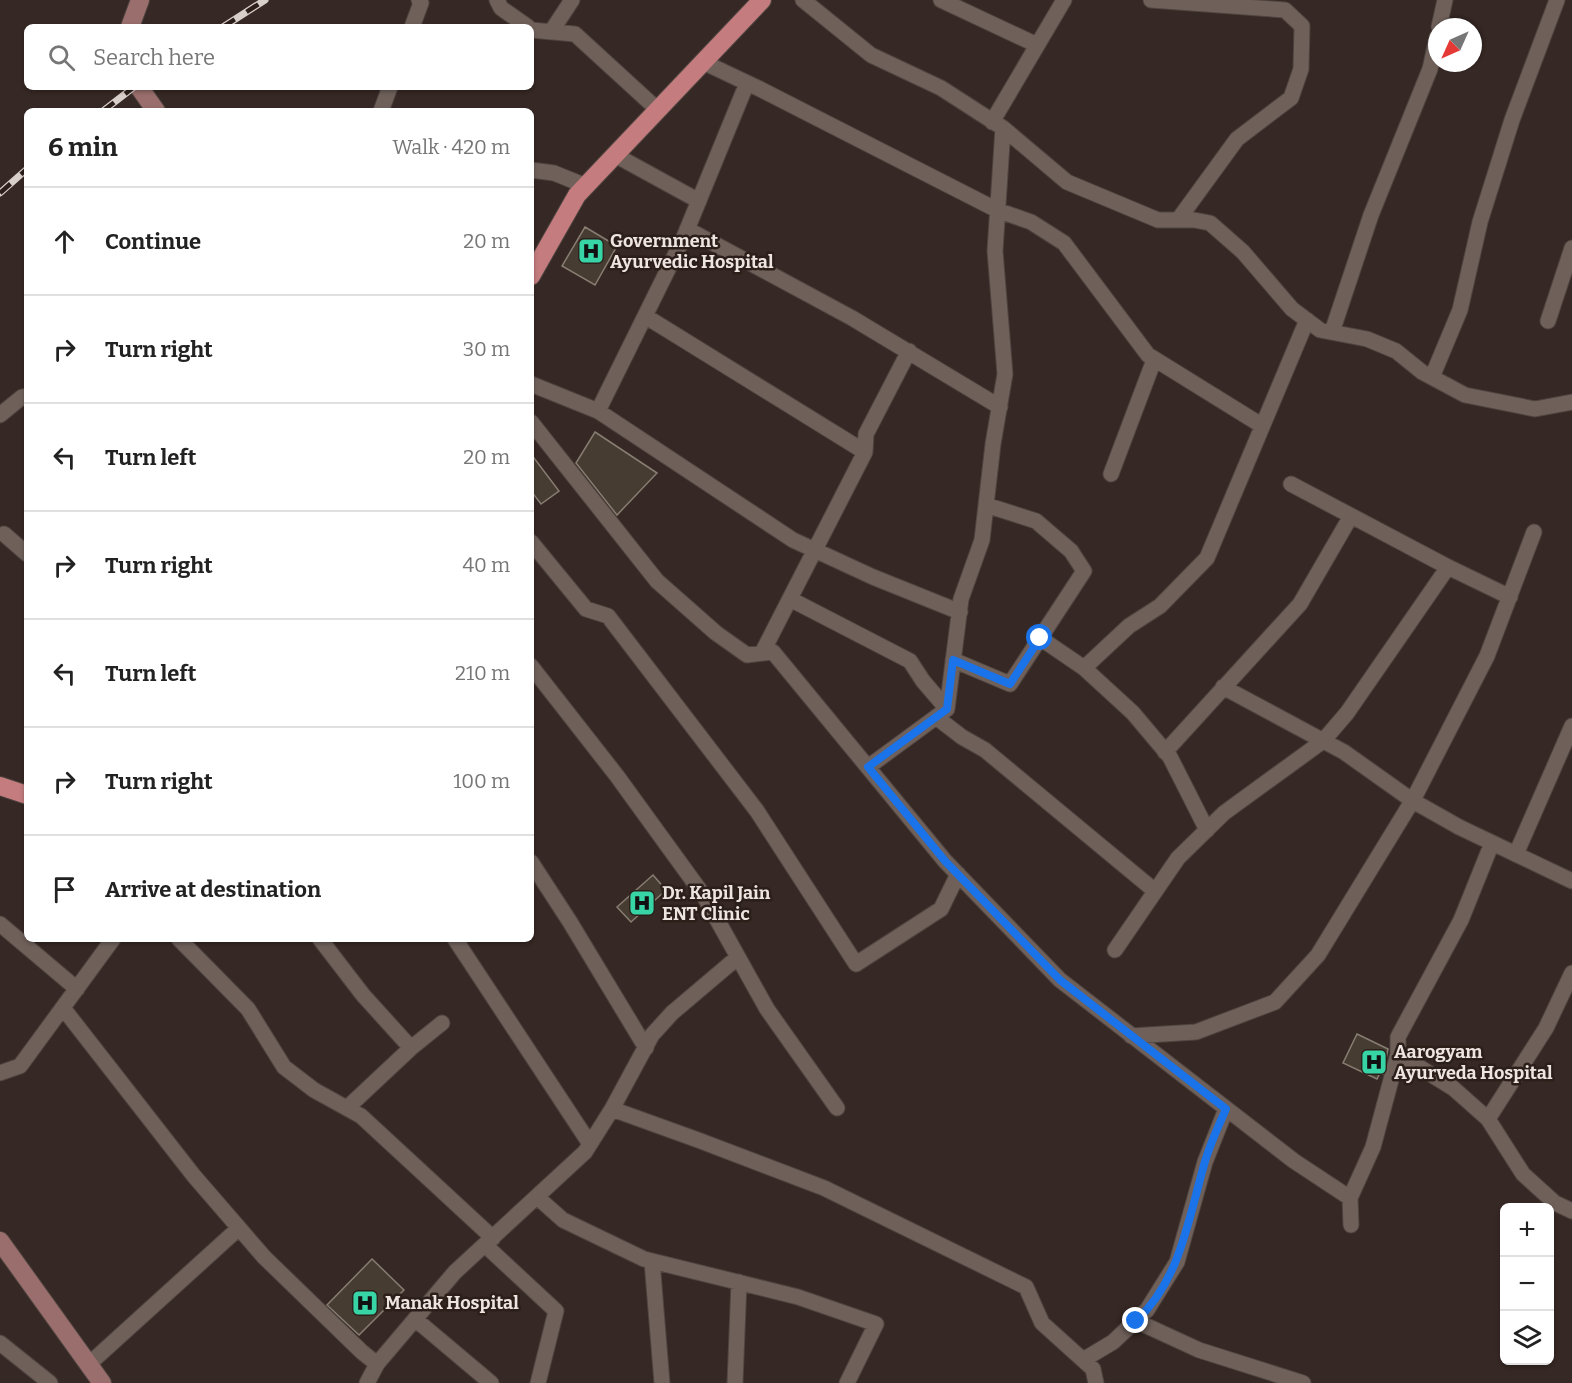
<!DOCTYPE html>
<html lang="en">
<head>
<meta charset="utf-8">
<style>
  :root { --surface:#fff; --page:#f2f2f2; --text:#222; --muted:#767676; --line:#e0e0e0 }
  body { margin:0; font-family:Bitter,serif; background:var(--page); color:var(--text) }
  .controls { position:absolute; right:18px; bottom:18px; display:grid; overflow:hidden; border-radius:9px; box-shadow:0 2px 4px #0004 }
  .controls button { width:54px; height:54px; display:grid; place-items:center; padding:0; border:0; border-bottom:2px solid var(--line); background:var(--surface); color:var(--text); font:30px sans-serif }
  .compass { position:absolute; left:1428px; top:18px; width:54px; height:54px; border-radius:50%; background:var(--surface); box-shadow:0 2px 4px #0004; rotate:225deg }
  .stop { position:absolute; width:18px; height:18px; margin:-14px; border:4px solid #1a73e8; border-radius:50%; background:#fff }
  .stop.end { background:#1a73e8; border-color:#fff; box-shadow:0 2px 6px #0008 }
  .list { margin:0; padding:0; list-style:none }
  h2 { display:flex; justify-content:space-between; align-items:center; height:78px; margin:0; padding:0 24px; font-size:26px }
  h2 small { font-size:20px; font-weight:400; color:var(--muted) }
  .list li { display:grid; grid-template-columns:39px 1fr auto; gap:18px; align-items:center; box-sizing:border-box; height:108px; padding:0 24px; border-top:2px solid var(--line) }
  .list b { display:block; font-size:22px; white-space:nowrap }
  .list em { font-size:20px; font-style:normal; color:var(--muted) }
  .icon { flex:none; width:33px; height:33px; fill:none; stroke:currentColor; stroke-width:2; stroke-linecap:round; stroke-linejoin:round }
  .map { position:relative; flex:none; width:1572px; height:1383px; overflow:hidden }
  .search { position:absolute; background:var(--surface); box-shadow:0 2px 4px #0004; left:24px; top:24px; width:510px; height:66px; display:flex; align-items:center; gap:15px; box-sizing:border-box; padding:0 21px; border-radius:9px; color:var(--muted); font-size:22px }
  .panel { position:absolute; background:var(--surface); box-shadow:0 2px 4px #0004; left:24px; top:108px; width:510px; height:834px; border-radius:9px }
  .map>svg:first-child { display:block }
</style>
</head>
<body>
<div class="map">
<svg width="1572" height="1383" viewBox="0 0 1572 1383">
  <rect width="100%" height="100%" fill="#362824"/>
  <path fill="#463c32" stroke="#887d72" stroke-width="1.5" d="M 585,227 L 617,246 L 595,285 L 562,266 Z
    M 595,432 L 657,473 L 617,515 L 576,463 Z
    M 531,454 L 559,491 L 541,504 L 531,491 Z
    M 653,875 L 666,890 L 631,922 L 617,907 Z
    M 1357,1034 L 1388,1049 L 1383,1074 L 1380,1073 L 1377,1079 L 1343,1063 Z
    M 372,1259 L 404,1290 L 359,1335 L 327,1305 Z"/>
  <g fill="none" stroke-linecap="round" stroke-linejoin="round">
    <defs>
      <path id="street" d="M 497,0 L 501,8 L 528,27
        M 803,0 L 871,55 L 941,88 L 1003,128 L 995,251 L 1005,374 L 993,444 L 982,540 L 961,599 L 947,709 L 868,767
        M 941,0 L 1037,45
        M 1151,0 L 1285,10 L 1302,26 L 1301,69 L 1291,98 L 1237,139 L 1178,220
        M 412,27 L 421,3 L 419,0
        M 1439,27 L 1445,0
        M 531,30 L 575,34 L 658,110
        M 551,32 L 572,0
        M 703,62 L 760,89 L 997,210 L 1031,222 L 1064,243 L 1148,355 L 1261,425
        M 381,111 L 390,87
        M 992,122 L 1064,0
        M 1003,128 L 1067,182 L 1158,220 L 1194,220 L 1210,223 L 1243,252 L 1292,309 L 1320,330 L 1367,339 L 1396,351 L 1422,372 L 1465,395 L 1535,409 L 1572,402
        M 615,155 L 699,201
        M 531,170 L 554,173 L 586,186
        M 687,229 L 852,318 L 1000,407
        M 645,316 L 865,452
        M 1548,321 L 1572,248
        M 1332,332 L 1371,215 L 1430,69 L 1437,37
        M 1432,377 L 1460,310 L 1480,222 L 1512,120 L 1557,0
        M 531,384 L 598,411 L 793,540 L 873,577 L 960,612
        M 598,411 L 684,237 L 747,83
        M 0,415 L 22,397 L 27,396
        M 531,422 L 657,581 L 716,633 L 747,655 L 773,652 L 945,861 L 1060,980 L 1294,1161 L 1350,1198 L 1351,1225
        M 1111,474 L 1154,360
        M 1291,484 L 1448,567 L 1510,597
        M 4,534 L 27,554
        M 531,542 L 586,609 L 608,616 L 757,811 L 856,964 L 941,909 L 958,874
        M 790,599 L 910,661 L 923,681 L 947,709
        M 1040,638 L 1084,668 L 1133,713 L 1170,757 L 1207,830
        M 762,653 L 865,452 L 866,434 L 909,351
        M 953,660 L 1010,684 L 1084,571 L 1071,551 L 1036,521 L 986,505
        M 531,666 L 617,776 L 704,896 L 767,1009 L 837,1108
        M 1084,668 L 1129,626 L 1160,606 L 1207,558 L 1307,320
        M 1223,687 L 1344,752 L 1413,801 L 1459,827 L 1572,881
        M 936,717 L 962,737 L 985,750 L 1155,891
        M 1165,752 L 1300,604 L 1351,516
        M 1516,854 L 1572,726
        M 531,862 L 570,922 L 646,1048
        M 0,924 L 77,989
        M 179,939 L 248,1009 L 284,1067 L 314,1090 L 361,1116 L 493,1238
        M 320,939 L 363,995 L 411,1048
        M 455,939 L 590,1144
        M 1115,950 L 1178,858 L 1224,813 L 1323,741 L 1347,713 L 1448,567
        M 63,1008 L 194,1176 L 239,1228 L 264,1257 L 362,1352 L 377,1364
        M 1131,1036 L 1196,1032 L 1275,1002 L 1318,955 L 1414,798 L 1487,656 L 1534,532
        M 1398,1054 L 1398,1037 L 1461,920 L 1492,843
        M 0,1073 L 20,1066 L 113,939
        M 347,1108 L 411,1048 L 442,1023
        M 612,1109 L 698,1140 L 824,1188 L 1026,1287 L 1042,1323 L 1093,1369 L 1096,1383
        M 1488,1119 L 1546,1028 L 1572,973
        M 537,1197 L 563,1220 L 644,1259 L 798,1297 L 876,1324 L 847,1383
        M 1350,1198 L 1373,1147 L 1398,1054 L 1453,1088 L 1488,1119 L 1523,1174 L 1555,1203 L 1572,1211
        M 485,1245 L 556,1311 L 538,1383
        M 652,1261 L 662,1383
        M 415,1319 L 491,1383
        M 1136,1321 L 1199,1350 L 1303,1383
        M 0,1343 L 50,1383
        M 1083,1360 L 1113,1342 L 1147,1310 L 1177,1262 L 1205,1162 L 1226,1109
        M 88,1365 L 239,1228
        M 367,1383 L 377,1364 L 455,1272 L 585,1152 L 612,1109 L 652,1035 L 672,1013 L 738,957
        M 735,1383 L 739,1282"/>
      <path id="secondary" d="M 130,27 L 140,0
        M 139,87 L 156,111
        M 0,1241 L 102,1383"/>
      <path id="primary" d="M 531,276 L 577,195 L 762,0
        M 0,786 L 27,795"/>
    </defs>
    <use href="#street" stroke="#4f4440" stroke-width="17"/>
    <use href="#secondary" stroke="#4f4440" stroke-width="20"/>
    <use href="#primary" stroke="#4f4440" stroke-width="20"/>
    <use href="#street" stroke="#6f605a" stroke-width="15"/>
    <use href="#secondary" stroke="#996e6c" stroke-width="18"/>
    <use href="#primary" stroke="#c47c7e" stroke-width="18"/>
    <defs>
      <path id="rail" d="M 223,27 L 265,0
        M 103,111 L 134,87
        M 0,193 L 27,169"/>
    </defs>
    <use href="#rail" stroke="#d8ceca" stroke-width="7"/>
    <use href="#rail" stroke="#2c1f1a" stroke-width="4.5" stroke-dasharray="14" stroke-linecap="butt"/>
  </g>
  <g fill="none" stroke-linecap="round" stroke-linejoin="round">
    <path stroke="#1a73e8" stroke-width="8" d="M 1040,638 L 1010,684 L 953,660 L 947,709 L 868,767 L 945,861 L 1060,980 L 1226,1109 C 1218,1127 1209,1146 1204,1165 C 1188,1221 1180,1280 1136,1321"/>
  </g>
  <defs>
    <symbol id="hospital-square" viewBox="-11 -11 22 22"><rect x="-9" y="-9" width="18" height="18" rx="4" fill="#37d4a6" stroke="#2c1f1a"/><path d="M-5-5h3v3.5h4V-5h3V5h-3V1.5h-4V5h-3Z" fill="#111"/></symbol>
  </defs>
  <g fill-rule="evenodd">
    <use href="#hospital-square" x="576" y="236" width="30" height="30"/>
    <use href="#hospital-square" x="627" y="888" width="30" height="30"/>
    <use href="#hospital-square" x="1359" y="1047" width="30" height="30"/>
    <use href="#hospital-square" x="350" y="1288" width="30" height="30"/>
  </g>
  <g text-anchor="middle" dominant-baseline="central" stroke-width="5" stroke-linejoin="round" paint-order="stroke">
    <g font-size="18" font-weight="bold" fill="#eee5e1" stroke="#2c1f1a" text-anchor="start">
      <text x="610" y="241">Government<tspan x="610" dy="21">Ayurvedic Hospital</tspan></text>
      <text x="662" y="893">Dr. Kapil Jain<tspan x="662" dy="21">ENT Clinic</tspan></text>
      <text x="1394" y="1052">Aarogyam<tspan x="1394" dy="21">Ayurveda Hospital</tspan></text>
      <text x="385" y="1303">Manak Hospital</text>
    </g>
  </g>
</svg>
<div class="controls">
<button>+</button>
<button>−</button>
<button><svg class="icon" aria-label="layers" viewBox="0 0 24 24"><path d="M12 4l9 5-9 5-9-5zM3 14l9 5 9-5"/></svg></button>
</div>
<svg class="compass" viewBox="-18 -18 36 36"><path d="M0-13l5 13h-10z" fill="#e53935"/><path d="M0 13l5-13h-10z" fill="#767676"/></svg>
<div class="stop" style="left:1040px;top:638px"></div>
<div class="stop end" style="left:1136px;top:1321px"></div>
<div class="search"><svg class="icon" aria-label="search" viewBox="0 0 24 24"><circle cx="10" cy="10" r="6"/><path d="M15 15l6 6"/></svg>Search here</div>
<section class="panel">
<h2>6 min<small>Walk · 420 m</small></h2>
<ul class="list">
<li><svg class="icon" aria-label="ahead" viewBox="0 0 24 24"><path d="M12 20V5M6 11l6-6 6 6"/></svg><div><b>Continue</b></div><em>20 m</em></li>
<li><svg class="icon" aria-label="right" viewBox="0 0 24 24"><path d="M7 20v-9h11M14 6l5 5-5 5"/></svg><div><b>Turn right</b></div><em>30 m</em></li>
<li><svg class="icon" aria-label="left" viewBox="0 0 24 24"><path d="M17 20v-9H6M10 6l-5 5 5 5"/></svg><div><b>Turn left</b></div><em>20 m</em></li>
<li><svg class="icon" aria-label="right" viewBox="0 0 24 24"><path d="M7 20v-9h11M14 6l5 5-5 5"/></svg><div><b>Turn right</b></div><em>40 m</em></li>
<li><svg class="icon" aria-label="left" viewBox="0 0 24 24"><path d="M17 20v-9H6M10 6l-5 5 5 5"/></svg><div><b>Turn left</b></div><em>210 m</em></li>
<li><svg class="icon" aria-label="right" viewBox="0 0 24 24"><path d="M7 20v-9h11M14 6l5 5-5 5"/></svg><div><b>Turn right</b></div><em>100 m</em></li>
<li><svg class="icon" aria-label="arrive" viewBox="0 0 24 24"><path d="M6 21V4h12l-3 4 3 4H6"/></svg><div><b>Arrive at destination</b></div></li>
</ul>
</section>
</div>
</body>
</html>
